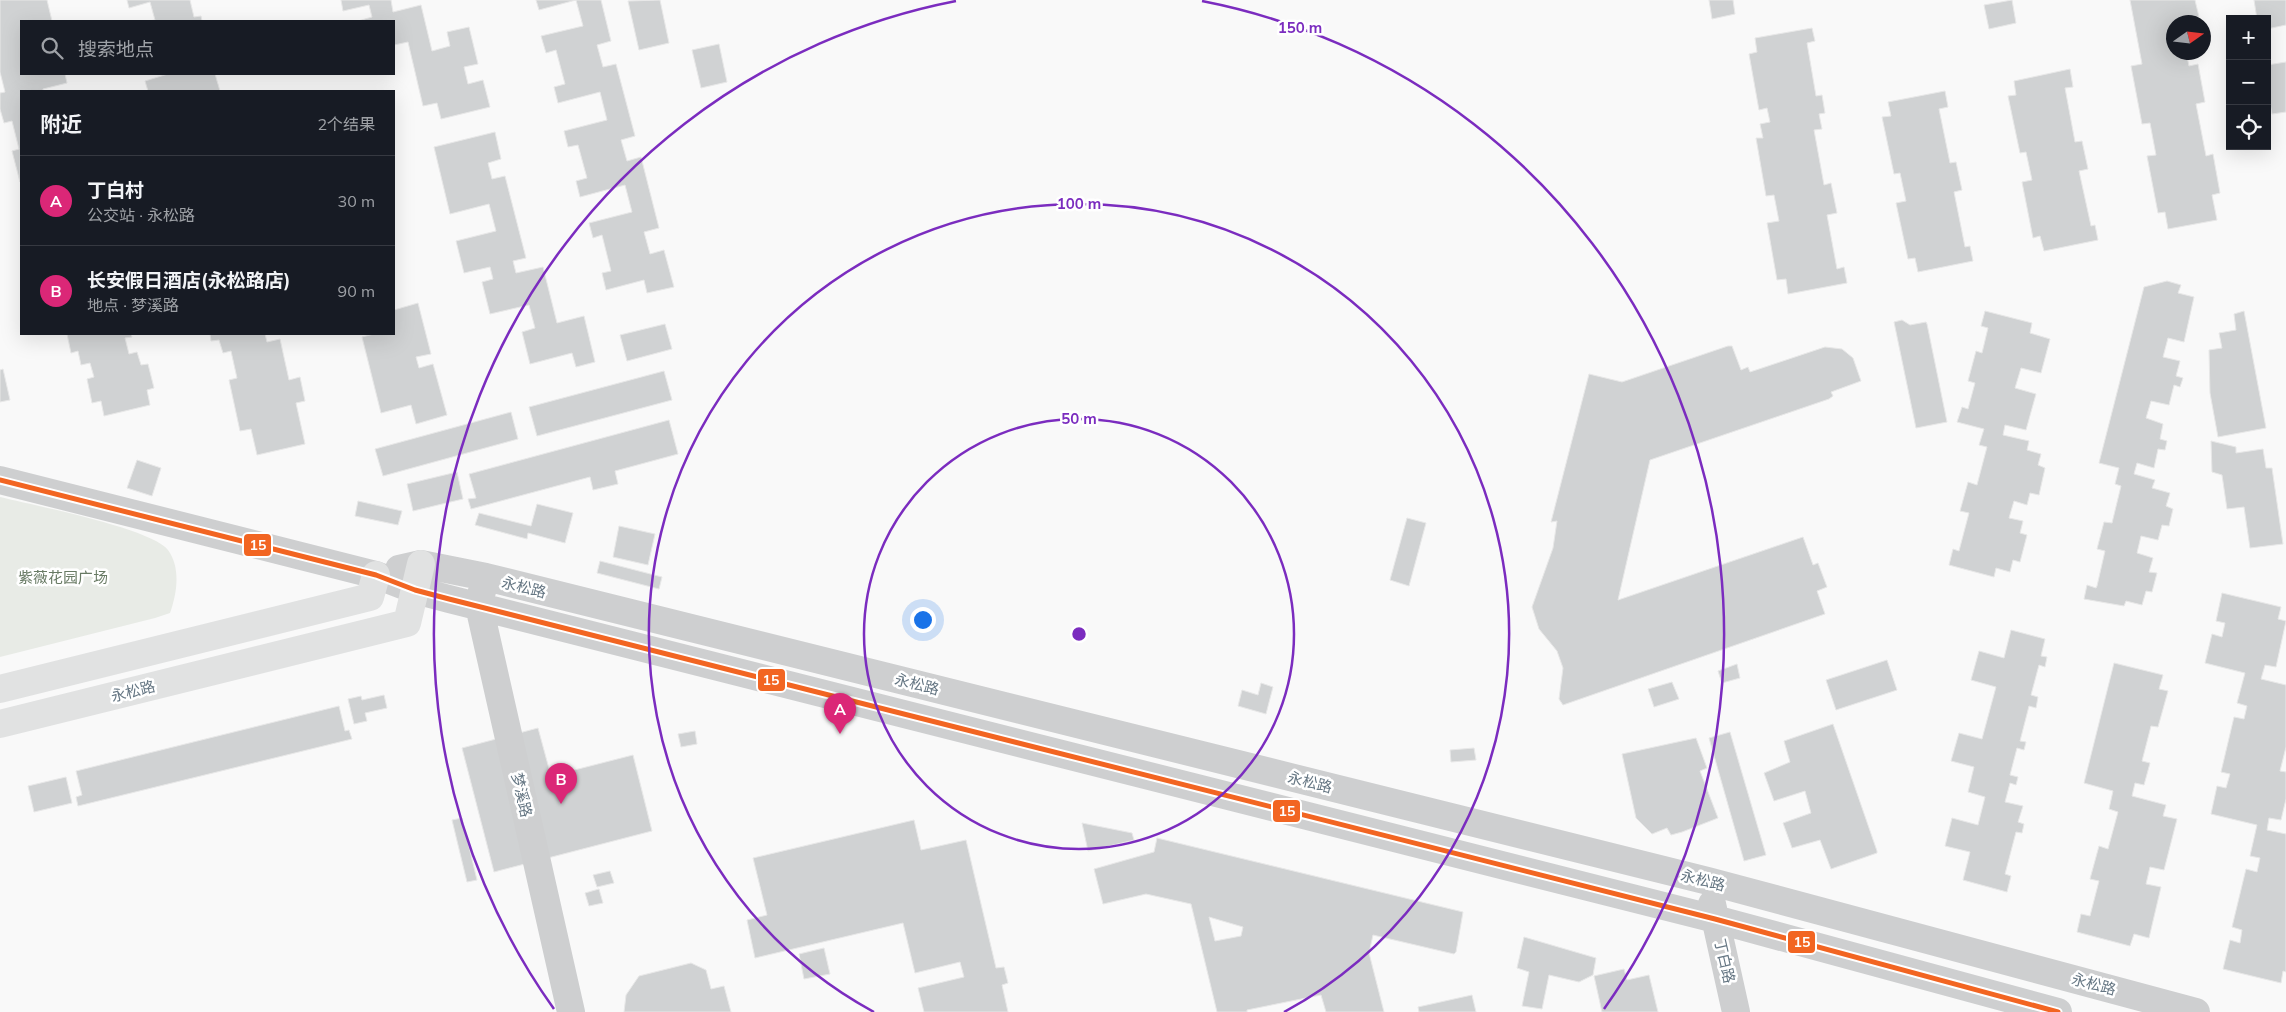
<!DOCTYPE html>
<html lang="zh">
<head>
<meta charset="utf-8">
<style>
  :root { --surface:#171b24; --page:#20242c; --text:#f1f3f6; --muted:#9ea1a6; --line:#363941; --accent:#db2777 }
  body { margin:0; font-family:Mulish,"Noto Sans SC",sans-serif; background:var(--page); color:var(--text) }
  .controls { position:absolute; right:15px; top:15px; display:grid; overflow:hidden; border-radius:0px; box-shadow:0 5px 20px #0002 }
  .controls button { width:45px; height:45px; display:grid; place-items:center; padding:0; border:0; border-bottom:1px solid var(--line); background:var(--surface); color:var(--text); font:25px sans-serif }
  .compass { position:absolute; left:2166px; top:15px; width:45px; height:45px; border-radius:50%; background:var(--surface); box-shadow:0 5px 20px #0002; rotate:76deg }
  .you { position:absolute; left:922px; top:619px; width:18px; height:18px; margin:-12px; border:4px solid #fff; border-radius:50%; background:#1a73e8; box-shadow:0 0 0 8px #1a73e833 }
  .badge { display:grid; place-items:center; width:32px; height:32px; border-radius:50%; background:var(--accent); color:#fff; font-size:16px; font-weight:700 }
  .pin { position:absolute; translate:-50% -41px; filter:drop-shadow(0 1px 2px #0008) }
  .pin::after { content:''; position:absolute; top:26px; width:18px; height:15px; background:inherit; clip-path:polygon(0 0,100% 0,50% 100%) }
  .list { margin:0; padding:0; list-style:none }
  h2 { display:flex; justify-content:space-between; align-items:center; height:65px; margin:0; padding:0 20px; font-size:21px }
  h2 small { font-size:16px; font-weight:400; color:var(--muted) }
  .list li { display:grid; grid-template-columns:32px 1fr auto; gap:15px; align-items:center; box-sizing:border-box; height:90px; padding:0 20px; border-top:1px solid var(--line) }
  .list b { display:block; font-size:19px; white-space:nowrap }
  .list p { margin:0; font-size:16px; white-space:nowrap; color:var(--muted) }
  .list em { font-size:16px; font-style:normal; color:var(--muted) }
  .icon { flex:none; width:28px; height:28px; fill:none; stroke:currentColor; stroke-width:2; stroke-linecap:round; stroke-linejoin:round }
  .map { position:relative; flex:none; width:2286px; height:1012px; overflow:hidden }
  .search { position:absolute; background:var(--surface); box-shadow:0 5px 20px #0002; left:20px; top:20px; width:375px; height:55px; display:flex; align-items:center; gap:12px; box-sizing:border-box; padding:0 18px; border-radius:0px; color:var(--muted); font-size:19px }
  .panel { position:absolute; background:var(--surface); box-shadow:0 5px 20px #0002; left:20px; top:90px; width:375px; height:245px; border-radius:0px }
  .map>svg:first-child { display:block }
</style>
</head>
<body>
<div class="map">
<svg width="2286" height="1012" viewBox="0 0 2286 1012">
  <rect width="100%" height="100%" fill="#f9f9f9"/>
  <path fill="#e8ebe6" d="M 0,497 C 32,505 151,528 168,550 C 181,568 177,593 170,613 L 155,618 L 0,657 Z"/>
  <path fill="#d0d2d3" stroke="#e8e8e8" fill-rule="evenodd" d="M 0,0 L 47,0 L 52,21 L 21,21 L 21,74 L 65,74 L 67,83 L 43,89 L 43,91 L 21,91 L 20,182 L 12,151 L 19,149 L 12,121 L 4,123 L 0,109 L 0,93 L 5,92 L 0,72 Z
    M 127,0 L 190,0 L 194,17 L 201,16 L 202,21 L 149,21 L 155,20 L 150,2 L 129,8 Z
    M 341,0 L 391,0 L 393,12 L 421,5 L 432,51 L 450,46 L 447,32 L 469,27 L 478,64 L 464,67 L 468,84 L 483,80 L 490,107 L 441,119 L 437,103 L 423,106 L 408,42 L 394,45 L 394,21 L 358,21 L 372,17 L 369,5 L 343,11 Z
    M 536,0 L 601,0 L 611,41 L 597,45 L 603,67 L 616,64 L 635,136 L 621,140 L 627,161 L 641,157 L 659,228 L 644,232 L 650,254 L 664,250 L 674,287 L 647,293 L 644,280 L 606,290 L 602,273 L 611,271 L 602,235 L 593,238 L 589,223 L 632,212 L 625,185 L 580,197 L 576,181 L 587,178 L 578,145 L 568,147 L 564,131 L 607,120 L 600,92 L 558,103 L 554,87 L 565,84 L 556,50 L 546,53 L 541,36 L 583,26 L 576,0 L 539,10 Z
    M 660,0 L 669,43 L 639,50 L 628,1 Z
    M 1709,0 L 1733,0 L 1735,14 L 1712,19 Z
    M 2012,0 L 2016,23 L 1989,29 L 1984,5 Z
    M 2130,0 L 2195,0 L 2199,17 L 2191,18 L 2192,22 L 2174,22 L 2174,52 L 2186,52 L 2189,66 L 2198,64 L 2205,102 L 2196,104 L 2206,156 L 2213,154 L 2220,193 L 2212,195 L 2217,220 L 2168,229 L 2165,212 L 2158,213 L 2147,156 L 2156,155 L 2150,123 L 2142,124 L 2131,66 L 2142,64 Z
    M 2254,0 L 2286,0 L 2286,25 L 2267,29 L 2267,19 L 2257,19 Z
    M 1812,28 L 1815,41 L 1807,43 L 1816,96 L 1822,95 L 1825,113 L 1819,114 L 1822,129 L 1814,130 L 1824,185 L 1831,183 L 1837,213 L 1827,215 L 1837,269 L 1844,267 L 1847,283 L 1788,294 L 1786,279 L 1777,280 L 1767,223 L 1779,221 L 1774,195 L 1766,196 L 1756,138 L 1763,138 L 1760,124 L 1770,122 L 1767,108 L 1759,110 L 1749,54 L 1757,52 L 1755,38 Z
    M 719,44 L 727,82 L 701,88 L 692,50 Z
    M 2286,62 L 2286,112 L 2272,114 L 2267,87 L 2267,65 Z
    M 2070,69 L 2073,87 L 2065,88 L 2075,142 L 2082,141 L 2088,169 L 2079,171 L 2091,226 L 2095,225 L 2098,240 L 2044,251 L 2040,236 L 2033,238 L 2022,182 L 2032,180 L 2026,152 L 2020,153 L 2008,96 L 2016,95 L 2014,81 Z
    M 168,74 L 215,74 L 220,91 L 148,91 L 145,81 Z
    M 1945,91 L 1948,107 L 1939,109 L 1950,163 L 1956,162 L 1962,190 L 1954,192 L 1965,247 L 1970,246 L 1973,261 L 1918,272 L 1915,258 L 1908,259 L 1896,203 L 1906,201 L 1900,173 L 1894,174 L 1882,117 L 1891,116 L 1888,102 Z
    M 495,132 L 501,159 L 488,163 L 492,179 L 505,176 L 526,258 L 513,261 L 516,273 L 543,267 L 557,323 L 584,316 L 595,362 L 576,367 L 572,353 L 530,364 L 522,332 L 535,328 L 529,305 L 490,314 L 482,282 L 493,279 L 490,267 L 464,273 L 456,241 L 496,231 L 489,204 L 450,214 L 434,147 Z
    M 2167,281 L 2181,285 L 2178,293 L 2194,297 L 2184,342 L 2168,338 L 2163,357 L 2180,361 L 2176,376 L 2183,378 L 2180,387 L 2174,385 L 2169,405 L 2151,401 L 2146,418 L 2163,424 L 2160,439 L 2167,441 L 2165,450 L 2158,449 L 2154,468 L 2137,463 L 2134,474 L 2155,480 L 2152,488 L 2170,493 L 2166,506 L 2173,509 L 2169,526 L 2162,525 L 2158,540 L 2141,536 L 2137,553 L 2153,558 L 2149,572 L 2157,573 L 2152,592 L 2146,591 L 2142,605 L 2126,601 L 2124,606 L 2084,599 L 2087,585 L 2096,588 L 2097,586 L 2105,551 L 2097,549 L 2104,522 L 2112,523 L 2121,486 L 2115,484 L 2119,468 L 2099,463 L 2144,287 Z
    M 418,303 L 431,354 L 416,357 L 419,368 L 433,364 L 447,415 L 416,424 L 411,405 L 381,413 L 362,337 L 374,334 L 394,334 L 394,310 Z
    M 1985,311 L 2032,323 L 2030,333 L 2050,339 L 2041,373 L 2021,368 L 2015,388 L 2036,394 L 2026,430 L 2005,425 L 2003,435 L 2029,441 L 2027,450 L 2041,454 L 2038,465 L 2045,468 L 2039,495 L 2030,493 L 2027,505 L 2014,501 L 2009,518 L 2023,521 L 2020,533 L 2027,535 L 2020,562 L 2013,560 L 2010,572 L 1996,568 L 1994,577 L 1949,565 L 1953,549 L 1959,551 L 1969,513 L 1960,511 L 1968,482 L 1977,485 L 1987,447 L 1979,445 L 1984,429 L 1957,422 L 1962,407 L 1968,409 L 1975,383 L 1968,381 L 1976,351 L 1982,353 L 1988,328 L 1981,326 Z
    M 2244,311 L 2266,428 L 2218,437 L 2210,393 L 2209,350 L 2222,348 L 2219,333 L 2236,330 L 2234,314 Z
    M 1902,320 L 1910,325 L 1926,322 L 1927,324 L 1947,422 L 1916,428 L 1894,322 Z
    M 665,324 L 672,349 L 627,361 L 620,335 Z
    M 67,334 L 131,334 L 132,337 L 125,338 L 129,354 L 137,352 L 141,365 L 148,364 L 154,388 L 147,390 L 150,405 L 104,416 L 101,401 L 92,403 L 87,379 L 94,377 L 90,363 L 81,365 L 78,351 L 71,353 Z
    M 210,334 L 265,334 L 267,342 L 280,339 L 289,380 L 300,377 L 305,401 L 296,403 L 305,444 L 257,455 L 251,429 L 240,431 L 229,380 L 237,378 L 231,351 L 223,353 L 219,340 L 211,341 Z
    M 1728,346 L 1732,346 L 1741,370 L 1748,367 L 1750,372 L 1825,347 L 1842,349 L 1853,358 L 1861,381 L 1831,392 L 1833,396 L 1829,399 L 1650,460 L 1618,600 L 1803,537 L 1813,565 L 1818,563 L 1827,587 L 1817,591 L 1825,614 L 1563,705 L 1559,699 L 1563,668 L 1557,651 L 1539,629 L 1532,607 L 1553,548 L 1557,521 L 1551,522 L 1589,374 L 1622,382 Z
    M 3,369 L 10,400 L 0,402 L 0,370 Z
    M 664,371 L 672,400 L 537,436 L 529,407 Z
    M 511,412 L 518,439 L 383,476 L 375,449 Z
    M 669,420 L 678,454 L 615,471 L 618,484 L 593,490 L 590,477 L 471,509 L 468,499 L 476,498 L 469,474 Z
    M 2211,441 L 2236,447 L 2236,453 L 2263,449 L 2266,468 L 2272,468 L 2283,544 L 2250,548 L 2244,507 L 2227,509 L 2222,475 L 2212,472 Z
    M 137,460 L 161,468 L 152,496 L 127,488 Z
    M 457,472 L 463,499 L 413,511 L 407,484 Z
    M 358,501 L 402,511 L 398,525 L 355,516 Z
    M 537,504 L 573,513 L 565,543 L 528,533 L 527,539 L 475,525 L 479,513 L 531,526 Z
    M 1407,518 L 1426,523 L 1409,586 L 1390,580 Z
    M 619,526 L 655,534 L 648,565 L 613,557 Z
    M 600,561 L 662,577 L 659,589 L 597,573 Z
    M 2222,593 L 2281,607 L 2278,619 L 2286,621 L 2276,667 L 2265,665 L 2261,679 L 2286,685 L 2286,747 L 2280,771 L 2286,772 L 2286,799 L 2281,820 L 2269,818 L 2267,830 L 2286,834 L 2286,972 L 2283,971 L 2281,983 L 2223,969 L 2230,940 L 2240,943 L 2242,930 L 2232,927 L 2246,869 L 2257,872 L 2260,858 L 2250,856 L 2257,825 L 2211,814 L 2217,786 L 2226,788 L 2230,774 L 2221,772 L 2234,717 L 2244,719 L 2247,706 L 2237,703 L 2245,673 L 2205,663 L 2212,634 L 2222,637 L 2225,623 L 2216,621 Z
    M 2011,630 L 2045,639 L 2041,656 L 2047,657 L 2045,667 L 2039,665 L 2031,695 L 2038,697 L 2036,708 L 2029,706 L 2020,741 L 2026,742 L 2024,750 L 2017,748 L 2010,775 L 2018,777 L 2016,785 L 2010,783 L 2005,802 L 2023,806 L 2018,822 L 2024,824 L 2022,833 L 2016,832 L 2005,874 L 2011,876 L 2007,892 L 1963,880 L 1970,852 L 1945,846 L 1952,818 L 1978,825 L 1985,797 L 1968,792 L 1974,767 L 1951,761 L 1959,733 L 1982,739 L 1996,687 L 1971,680 L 1979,651 L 2004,658 Z
    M 1887,660 L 1897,690 L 1836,710 L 1826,680 Z
    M 2114,663 L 2163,675 L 2159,689 L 2168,691 L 2158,727 L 2151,726 L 2142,761 L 2150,763 L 2144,785 L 2135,783 L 2132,796 L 2166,805 L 2163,816 L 2177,819 L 2164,870 L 2150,867 L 2146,884 L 2161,887 L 2149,938 L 2134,934 L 2130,946 L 2077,932 L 2081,914 L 2090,916 L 2099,881 L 2090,879 L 2099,846 L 2108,849 L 2118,812 L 2109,809 L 2113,791 L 2084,783 Z
    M 1737,664 L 1740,678 L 1722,683 L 1718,671 Z
    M 1672,682 L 1679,699 L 1654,707 L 1648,689 Z
    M 1261,683 L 1273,687 L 1266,714 L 1238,706 L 1242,690 L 1258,695 Z
    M 384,695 L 387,708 L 365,713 L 367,721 L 354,724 L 348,699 L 361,696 L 362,700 Z
    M 339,706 L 345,731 L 349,730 L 352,739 L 78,806 L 76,797 L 82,795 L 76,771 Z
    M 1833,724 L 1877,851 L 1877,853 L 1831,869 L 1820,840 L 1792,848 L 1783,823 L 1811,813 L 1805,791 L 1774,801 L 1764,773 L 1790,762 L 1784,741 Z
    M 538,728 L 551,776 L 633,755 L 652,831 L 494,872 L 462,748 Z
    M 695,731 L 697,744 L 681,747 L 678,734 Z
    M 1730,732 L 1766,855 L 1744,861 L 1709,738 Z
    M 1696,738 L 1707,768 L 1700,771 L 1718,818 L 1682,832 L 1671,835 L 1667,828 L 1652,834 L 1636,818 L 1622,754 Z
    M 1474,748 L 1476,760 L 1451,762 L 1450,750 Z
    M 66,777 L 72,803 L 34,812 L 28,786 Z
    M 462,818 L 477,880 L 467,882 L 452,820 Z
    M 914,820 L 921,850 L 966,840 L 996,968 L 1004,967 L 1008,983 L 1002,985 L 1008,1012 L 924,1012 L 918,988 L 964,977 L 960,962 L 915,973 L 903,923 L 755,958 L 747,920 L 767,915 L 753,858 Z
    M 1082,823 L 1132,833 L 1134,840 L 1088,851 Z
    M 1157,838 L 1463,912 L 1456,952 L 1454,954 L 1373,935 L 1369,953 L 1384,1012 L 1326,1012 L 1321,995 L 1247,1010 L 1247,1012 L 1217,1012 L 1191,904 L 1146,894 L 1103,904 L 1094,869 L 1154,852 ZM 1209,917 L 1243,927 L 1241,936 L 1215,941 Z
    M 610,871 L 614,883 L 597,887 L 593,875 Z
    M 599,889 L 603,903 L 589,906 L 585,893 Z
    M 1524,937 L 1596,958 L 1593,975 L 1579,982 L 1549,975 L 1542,1009 L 1522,1006 L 1529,972 L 1517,968 Z
    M 824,948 L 830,974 L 804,979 L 799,954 Z
    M 691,963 L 706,970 L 711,989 L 724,986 L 731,1012 L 624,1012 L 626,995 L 639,976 Z
    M 1624,969 L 1627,980 L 1649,975 L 1658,1012 L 1602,1012 L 1594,976 Z
    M 1472,995 L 1476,1012 L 1419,1012 L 1418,1007 Z"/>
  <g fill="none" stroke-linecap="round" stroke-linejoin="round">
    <path stroke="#cecfd0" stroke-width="28" d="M 0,480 L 376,575 L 415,590 L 449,599 L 1715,919 L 2058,1012
      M 399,569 L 421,564 L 486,577 L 1708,881 L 2196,1012
      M 482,591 L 479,606 L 571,1012
      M 1712,904 L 1736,1012"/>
    <path stroke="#e1e2e2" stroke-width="28" d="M 0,689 L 370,597 L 376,575
      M 0,724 L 407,623 L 421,564"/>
    <defs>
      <path id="bus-1" d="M 0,480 L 376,575 L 415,590 L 449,599 L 1715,919 L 2058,1012"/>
    </defs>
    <use href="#bus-1" stroke="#fff" stroke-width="9"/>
    <use href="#bus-1" stroke="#f26522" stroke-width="5"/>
  </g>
  <g fill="none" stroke="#7b2cbf" stroke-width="2.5">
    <circle cx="1079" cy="634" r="215"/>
    <path d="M874 1012A430 430 0 1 1 1284 1012"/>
    <path d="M554 1009A645 645 0 0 1 956 1M1202 1A645 645 0 0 1 1604 1009"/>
  </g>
  <g text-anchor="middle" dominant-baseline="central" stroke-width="5" stroke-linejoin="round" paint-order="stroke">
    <g font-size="15" fill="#687a64" stroke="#fff">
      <text x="63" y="577">紫薇花园广场</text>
    </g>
    <g font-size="15" fill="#657683" stroke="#fff">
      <text transform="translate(524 587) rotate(14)">永松路</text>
      <text transform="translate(917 684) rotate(14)">永松路</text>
      <text transform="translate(133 691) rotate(-14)">永松路</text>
      <text transform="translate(1310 782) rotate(14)">永松路</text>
      <text transform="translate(522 795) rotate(77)">梦溪路</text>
      <text transform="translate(1703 880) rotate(14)">永松路</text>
      <text transform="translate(1725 961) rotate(77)">丁白路</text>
      <text transform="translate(2094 984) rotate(15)">永松路</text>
    </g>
  </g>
  <circle cx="1079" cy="634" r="8" fill="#7b2cbf" stroke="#fff" stroke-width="2.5"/>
  <g font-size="15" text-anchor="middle" font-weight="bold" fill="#7b2cbf" stroke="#fff" stroke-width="5" stroke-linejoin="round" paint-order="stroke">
    <text x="1300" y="33">150 m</text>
    <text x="1079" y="209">100 m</text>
    <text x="1079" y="424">50 m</text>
  </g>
  <g stroke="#fff" stroke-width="2">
    <rect x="243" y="533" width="29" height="24" rx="5" fill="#f26522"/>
    <rect x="757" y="668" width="29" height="24" rx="5" fill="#f26522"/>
    <rect x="1272" y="799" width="29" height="24" rx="5" fill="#f26522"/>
    <rect x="1787" y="930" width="29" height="24" rx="5" fill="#f26522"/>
  </g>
  <g font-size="14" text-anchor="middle" font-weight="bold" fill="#fff">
    <text x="258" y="550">15</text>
    <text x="771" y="685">15</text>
    <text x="1287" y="816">15</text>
    <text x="1802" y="947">15</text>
  </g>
</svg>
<div class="controls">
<button>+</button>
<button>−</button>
<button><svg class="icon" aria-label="locate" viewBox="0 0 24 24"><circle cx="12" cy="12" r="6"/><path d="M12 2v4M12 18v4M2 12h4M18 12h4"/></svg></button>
</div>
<svg class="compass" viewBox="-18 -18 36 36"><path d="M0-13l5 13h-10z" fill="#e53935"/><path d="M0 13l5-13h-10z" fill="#9ea1a6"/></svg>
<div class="you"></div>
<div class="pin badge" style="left:840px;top:734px">A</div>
<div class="pin badge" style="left:561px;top:804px">B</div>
<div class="search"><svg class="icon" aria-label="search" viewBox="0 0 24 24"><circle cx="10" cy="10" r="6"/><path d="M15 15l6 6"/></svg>搜索地点</div>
<section class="panel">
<h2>附近<small>2个结果</small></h2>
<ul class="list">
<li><span class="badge">A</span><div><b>丁白村</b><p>公交站 · 永松路</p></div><em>30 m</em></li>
<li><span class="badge">B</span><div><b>长安假日酒店(永松路店)</b><p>地点 · 梦溪路</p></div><em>90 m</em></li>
</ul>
</section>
</div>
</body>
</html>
